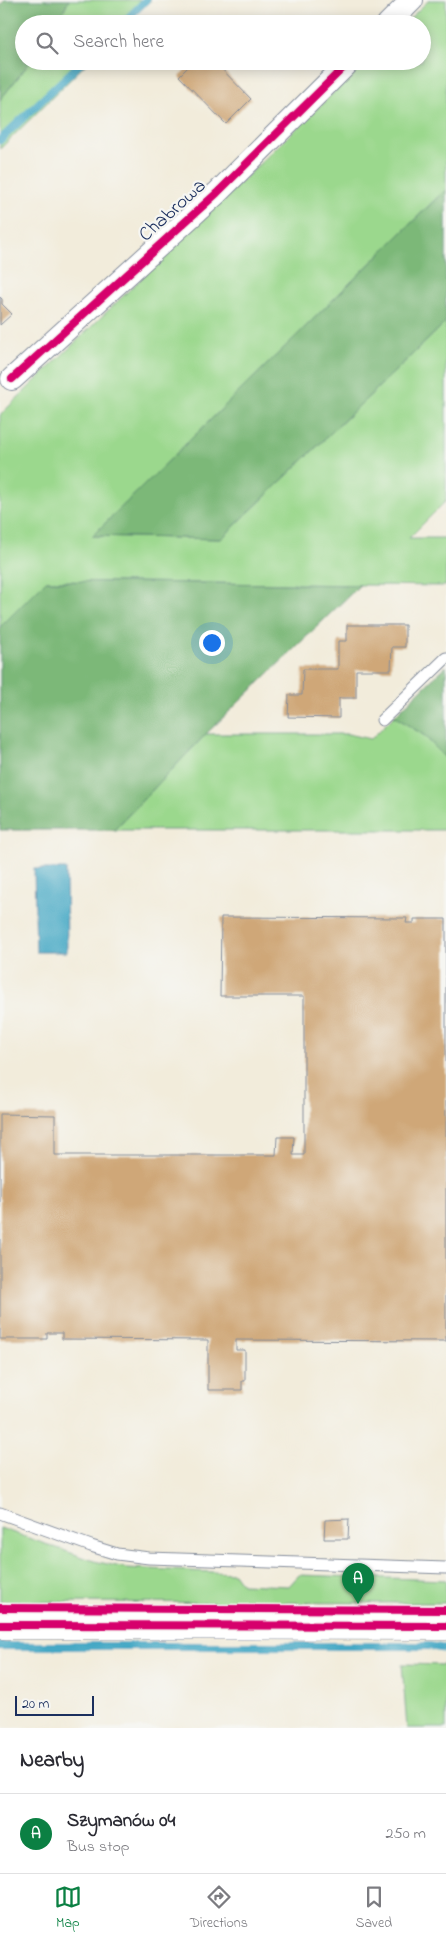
<!DOCTYPE html>
<html lang="en">
<head>
<meta charset="utf-8">
<style>
  :root { --surface:#fff; --page:#f7f7f7; --text:#2b2b33; --muted:#7c7c81; --line:#e1e1e2; --accent:#0b8043 }
  body { margin:0; font-family:"Indie Flower",sans-serif; background:var(--page); color:var(--text) }
  .scale { position:absolute; left:15px; bottom:12px; width:79px; box-sizing:border-box; padding-left:5px; border:2px solid #1b2f5e; border-top:0; font-size:14px; line-height:18px; white-space:nowrap; color:#1b2f5e; -webkit-text-stroke:4px #f6f6f2; paint-order:stroke }
  .you { position:absolute; left:211px; top:642px; width:18px; height:18px; margin:-12px; border:4px solid #fff; border-radius:50%; background:#1a73e8; box-shadow:0 0 0 8px #1a73e833 }
  .badge { display:grid; place-items:center; width:32px; height:32px; border-radius:50%; background:var(--accent); color:#fff; font-size:16px; font-weight:700 }
  .pin { position:absolute; translate:-50% -41px; filter:drop-shadow(0 1px 2px #0008) }
  .pin::after { content:''; position:absolute; top:26px; width:18px; height:15px; background:inherit; clip-path:polygon(0 0,100% 0,50% 100%) }
  .list { margin:0; padding:0; list-style:none }
  h2 { display:flex; justify-content:space-between; align-items:center; height:65px; margin:0; padding:0 20px; font-size:21px }
  h2 small { font-size:16px; font-weight:400; color:var(--muted) }
  .list li { display:grid; grid-template-columns:32px 1fr auto; gap:15px; align-items:center; box-sizing:border-box; height:80px; padding:0 20px; border-top:1px solid var(--line) }
  .list b { display:block; font-size:19px; white-space:nowrap }
  .list p { margin:0; font-size:16px; white-space:nowrap; color:var(--muted) }
  .list em { font-size:16px; font-style:normal; color:var(--muted) }
  .icon { flex:none; width:28px; height:28px; fill:none; stroke:currentColor; stroke-width:2; stroke-linecap:round; stroke-linejoin:round }
  .map { position:relative; flex:none; width:446px; height:1728px; overflow:hidden }
  .search { position:absolute; background:var(--surface); box-shadow:0 2px 12px #0003; left:15px; right:15px; top:15px; height:55px; display:flex; align-items:center; gap:12px; box-sizing:border-box; padding:0 18px; border-radius:28px; color:var(--muted); font-size:19px }
  .sheet { height:145px; background:var(--surface) }
  nav { display:flex; justify-content:space-around; align-items:center; box-sizing:border-box; height:70px; border-top:1px solid var(--line); background:var(--surface); font-size:14px; color:var(--muted) }
  nav a { display:grid; justify-items:center; gap:2px }
  nav .on { color:var(--accent) }
  .map>svg:first-child { display:block }
</style>
</head>
<body>
<div class="map">
<svg width="446" height="1728" viewBox="0 0 446 1728">
  <rect width="100%" height="100%" fill="#f6f6f2"/>
  <filter id="ink" filterUnits="userSpaceOnUse"><feTurbulence type="fractalNoise" baseFrequency=".02" numOctaves="2"/><feDisplacementMap in="SourceGraphic" scale="10" xChannelSelector="R" yChannelSelector="G"/><feConvolveMatrix kernelMatrix="1 2 1 2 8 2 1 2 1" color-interpolation-filters="sRGB"/></filter>
  <filter id="wash" filterUnits="userSpaceOnUse"><feTurbulence type="fractalNoise" baseFrequency=".0096" numOctaves="4" result="noise"/><feDisplacementMap in="SourceGraphic" scale="20" xChannelSelector="R" yChannelSelector="G"/><feGaussianBlur stdDeviation="1.12" result="paint"/><feColorMatrix in="noise" values="0 0 0 0 0 0 0 0 0 0 0 0 0 0 0 0 0 1.4 0 .05"/><feComposite in="paint" operator="in"/></filter>
  <g filter="url(#wash)">
    <rect width="100%" height="100%" fill="#f2ecdb"/>
    <path fill="#9bd88d" stroke="#5b8476" d="M 69,0 L 151,0 L 127,24 L 56,24 Z
      M 429,0 L 446,0 L 446,189 L 93,536 L 221,539 L 446,322 L 446,501 L 409,538 L 446,538 L 446,586 L 47,581 L 0,627 L 0,415 L 366,61 L 422,61 L 422,24 L 404,24 Z
      M 31,61 L 89,61 L 0,149 L 0,100 Z
      M 394,716 L 425,736 L 446,759 L 446,830 L 114,830 L 206,734 L 348,734 L 371,739 Z
      M 0,1528 L 94,1561 L 126,1568 L 234,1573 L 242,1584 L 289,1586 L 299,1575 L 446,1580 L 446,1603 L 0,1602 Z
      M 402,1664 L 446,1665 L 446,1728 L 407,1728 Z"/>
    <path fill="#7cb878" stroke="#4c746b" d="M 5,0 L 69,0 L 56,24 L 24,24 L 24,61 L 31,61 L 0,100 L 0,5 Z
      M 446,189 L 446,322 L 221,539 L 92,536 Z
      M 46,581 L 360,585 L 206,734 L 114,830 L 0,830 L 0,627 Z
      M 446,666 L 446,759 L 425,736 L 394,716 Z"/>
    <path fill="#45a8c5" stroke="#306c92" d="M 34,869 L 66,869 L 67,952 L 36,952 Z"/>
    <g fill="none" stroke-linecap="round" stroke-linejoin="round">
      <path stroke="#45a8c5" stroke-width="8" d="M 122,24 L 146,0
        M 0,140 L 83,61
        M 0,1646 L 429,1646 L 446,1649"/>
    </g>
    <g id="blocks">
      <path fill="#cfa778" d="M 194,61 L 214,61 L 251,99 L 226,124 L 179,76 Z
        M 0,297 L 2,299 L 2,304 L 12,314 L 0,325 Z
        M 347,625 L 405,625 L 405,647 L 392,647 L 391,670 L 356,670 L 356,698 L 339,698 L 339,718 L 288,717 L 289,695 L 302,695 L 303,669 L 338,669 L 338,641 L 347,641 Z
        M 221,917 L 407,918 L 406,923 L 414,923 L 414,919 L 446,919 L 446,1341 L 236,1340 L 236,1350 L 245,1350 L 245,1381 L 242,1381 L 242,1390 L 208,1390 L 208,1340 L 62,1339 L 62,1333 L 47,1333 L 47,1339 L 0,1339 L 0,1114 L 55,1115 L 55,1155 L 276,1155 L 277,1137 L 294,1137 L 293,1155 L 304,1155 L 304,996 L 220,996 Z
        M 349,1519 L 348,1539 L 324,1539 L 325,1520 Z"/>
    </g>
  </g>
  <g filter="url(#ink)">
    <use href="#blocks" fill-opacity="0" stroke="#868e9c" stroke-width="1"/>
    <g fill="none" stroke-linecap="round" stroke-linejoin="round">
      <defs>
        <path id="service" d="M 382,720 L 446,658
          M 0,1513 L 91,1546 L 117,1554 L 149,1558 L 446,1568"/>
        <path id="minor" d="M 388,24 L 412,0
          M 12,379 L 217,193 L 350,61"/>
        <path id="tertiary" d="M 0,1625 L 446,1626"/>
      </defs>
      <use href="#service" stroke="#868e9c" stroke-width="13"/>
      <use href="#minor" stroke="#868e9c" stroke-width="24"/>
      <use href="#tertiary" stroke="#868e9c" stroke-width="29"/>
      <use href="#service" stroke="#fff" stroke-width="11"/>
      <use href="#minor" stroke="#fff" stroke-width="22"/>
      <use href="#tertiary" stroke="#fff" stroke-width="28"/>
      <defs>
        <path id="cycleway" d="M 12,379 L 217,193 L 350,61
          M 0,1608 L 446,1610
          M 0,1625 L 446,1626"/>
      </defs>
      <use href="#cycleway" stroke="#f6f6f2" stroke-width="11"/>
      <use href="#cycleway" stroke="#d6006c" stroke-width="8"/>
    </g>
  </g>
  <g text-anchor="middle" dominant-baseline="central" stroke-width="4.5" stroke-linejoin="round" paint-order="stroke">
    <g font-size="20" fill="#1b2f5e" stroke="#f6f6f2">
      <text transform="translate(173 211) rotate(-42)">Chabrowa</text>
    </g>
  </g>
</svg>
<div class="scale">20 m</div>
<div class="you"></div>
<div class="pin badge" style="left:358px;top:1604px">A</div>
<div class="search"><svg class="icon" aria-label="search" viewBox="0 0 24 24"><circle cx="10" cy="10" r="6"/><path d="M15 15l6 6"/></svg>Search here</div>
</div>
<section class="sheet">
<h2>Nearby<small></small></h2>
<ul class="list">
<li><span class="badge">A</span><div><b>Szymanów 04</b><p>Bus stop</p></div><em>250 m</em></li>
</ul>
</section>
<nav>
<a class="on"><svg class="icon" aria-label="map" viewBox="0 0 24 24"><path d="M3 6l6-2 6 2 6-2v14l-6 2-6-2-6 2zM9 4v14M15 6v14"/></svg>Map</a>
<a><svg class="icon" aria-label="directions" viewBox="0 0 24 24"><path d="M12 3l9 9-9 9-9-9zM9 14v-3h6M13 9l2 2-2 2"/></svg>Directions</a>
<a><svg class="icon" aria-label="saved" viewBox="0 0 24 24"><path d="M7 4h10v16l-5-4-5 4z"/></svg>Saved</a>
</nav>
</body>
</html>
